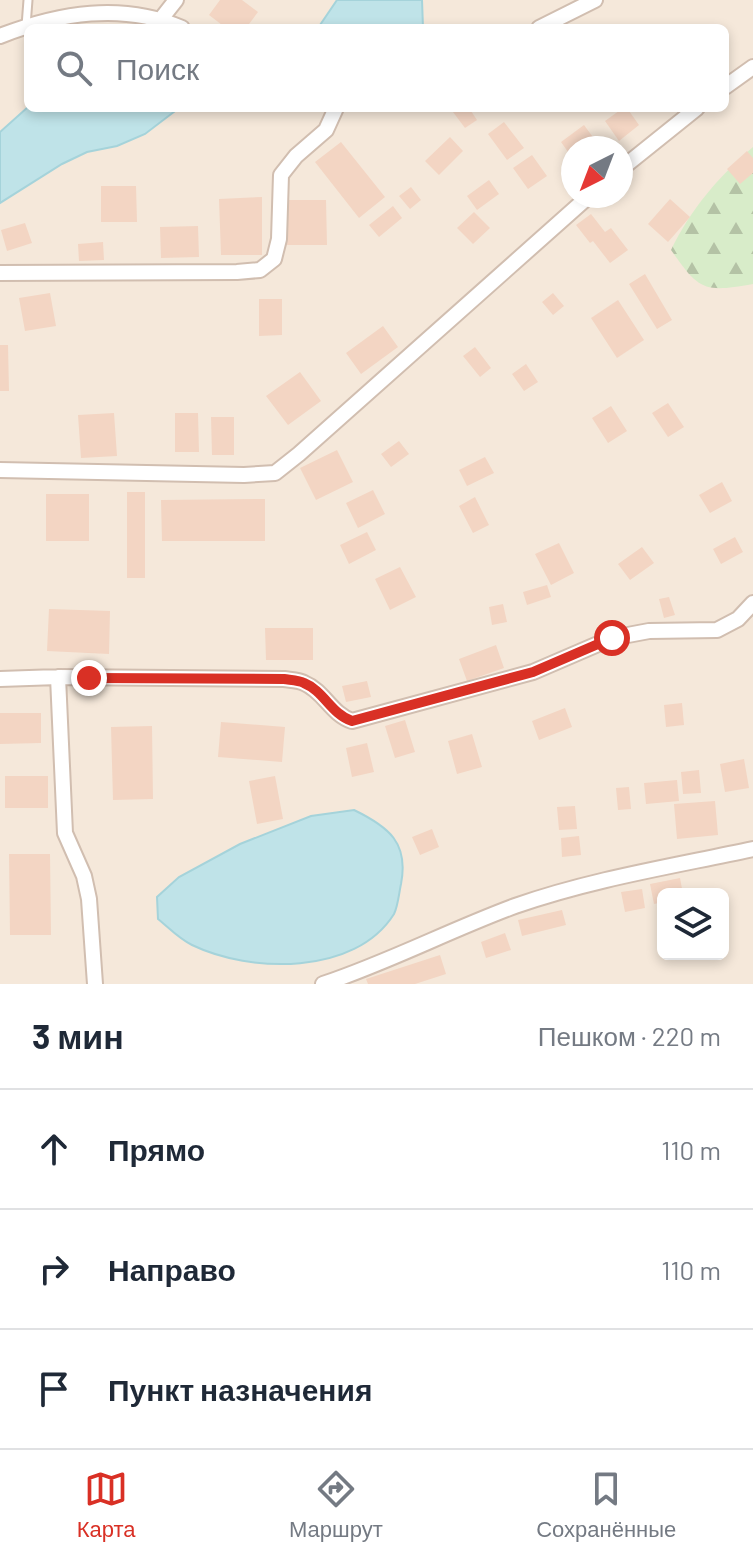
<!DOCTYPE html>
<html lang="ru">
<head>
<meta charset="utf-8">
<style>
  :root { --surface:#fff; --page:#f6f6f7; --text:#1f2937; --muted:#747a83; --line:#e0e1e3; --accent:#d93025 }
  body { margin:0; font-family:Barlow,sans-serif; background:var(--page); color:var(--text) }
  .controls { position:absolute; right:24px; bottom:24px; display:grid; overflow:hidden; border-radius:12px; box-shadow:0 4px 12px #0003 }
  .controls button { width:72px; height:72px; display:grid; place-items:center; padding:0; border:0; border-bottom:2px solid var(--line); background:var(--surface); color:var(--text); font:40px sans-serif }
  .compass { position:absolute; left:561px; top:136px; width:72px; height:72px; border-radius:50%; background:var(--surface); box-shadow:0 4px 12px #0003; rotate:222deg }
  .stop { position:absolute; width:24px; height:24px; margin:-18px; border:6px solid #d93025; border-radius:50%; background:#fff }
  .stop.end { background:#d93025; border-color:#fff; box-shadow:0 2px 8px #0008 }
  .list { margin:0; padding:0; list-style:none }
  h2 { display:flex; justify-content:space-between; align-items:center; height:104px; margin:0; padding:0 32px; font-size:34px }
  h2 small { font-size:26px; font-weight:400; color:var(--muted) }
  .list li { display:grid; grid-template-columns:52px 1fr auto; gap:24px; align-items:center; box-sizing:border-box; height:120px; padding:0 32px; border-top:2px solid var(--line) }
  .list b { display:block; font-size:30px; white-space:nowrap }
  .list em { font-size:26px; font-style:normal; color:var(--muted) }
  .icon { flex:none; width:44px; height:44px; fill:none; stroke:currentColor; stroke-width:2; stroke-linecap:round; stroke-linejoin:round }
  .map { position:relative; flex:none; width:753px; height:984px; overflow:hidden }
  .search { position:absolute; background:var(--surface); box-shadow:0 4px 12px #0003; left:24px; right:24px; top:24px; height:88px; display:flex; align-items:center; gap:20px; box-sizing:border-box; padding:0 28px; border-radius:12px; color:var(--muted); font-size:30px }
  .sheet { height:464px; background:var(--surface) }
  nav { display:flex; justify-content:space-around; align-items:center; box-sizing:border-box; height:112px; border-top:2px solid var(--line); background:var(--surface); font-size:22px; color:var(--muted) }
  nav a { display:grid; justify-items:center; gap:4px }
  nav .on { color:var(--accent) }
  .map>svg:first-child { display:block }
</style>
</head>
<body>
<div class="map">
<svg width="753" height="984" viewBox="0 0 753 984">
  <defs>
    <pattern id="forest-firs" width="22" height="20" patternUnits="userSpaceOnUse" patternTransform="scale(2)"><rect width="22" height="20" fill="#d8ecc9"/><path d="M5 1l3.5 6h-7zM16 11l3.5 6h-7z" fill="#b4c2a5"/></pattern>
  </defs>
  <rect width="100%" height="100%" fill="#fdf6ec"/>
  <path fill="#f5e8da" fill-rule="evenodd" d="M 0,0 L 753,0 L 753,984 L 0,984 ZM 28,28 L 725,28 L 725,108 L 28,108 ZM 573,148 L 621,148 L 621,196 L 573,196 ZM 663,894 L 723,894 L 723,954 L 663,954 Z"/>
  <path fill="url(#forest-firs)" d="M 753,147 L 753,284 C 703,293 699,290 671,250 C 690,210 719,176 753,147 Z"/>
  <path fill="#bfe3e8" stroke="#a5d3da" stroke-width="2" d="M 337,0 L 422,0 L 423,28 L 318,28 Z
    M 28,107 L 28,108 L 179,108 L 145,134 L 117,146 L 87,152 L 62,164 L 0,203 L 0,132 Z
    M 354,810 C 389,827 409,843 401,884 C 399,893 398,906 394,914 C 355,976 250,973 192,945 C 179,939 168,927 158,919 L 157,897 L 179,877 L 240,844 L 311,816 Z"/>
  <path fill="#f3d5c3" d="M 220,0 L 242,0 L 258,12 L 246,28 L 226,28 L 209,15 Z
    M 458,108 L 469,108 L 477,120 L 465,128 L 453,112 Z
    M 623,108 L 627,108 L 639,125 L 619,141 L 605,121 Z
    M 504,122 L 524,148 L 507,160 L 488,134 Z
    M 584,125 L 601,148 L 573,148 L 573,159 L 561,142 Z
    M 450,137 L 463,151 L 439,175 L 425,161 Z
    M 341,142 L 385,197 L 359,218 L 315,162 Z
    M 747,151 L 753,158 L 753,173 L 740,184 L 727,169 Z
    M 532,155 L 547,176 L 528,189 L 513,168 Z
    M 489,180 L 499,194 L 477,210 L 467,196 Z
    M 101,186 L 136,186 L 137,222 L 101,222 Z
    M 411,187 L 421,200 L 410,209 L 399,196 Z
    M 262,197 L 262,255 L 221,255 L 219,199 Z
    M 670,199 L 690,217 L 668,242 L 648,224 Z
    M 287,200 L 326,200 L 327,245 L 287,245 Z
    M 393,206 L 402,218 L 379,237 L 369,225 Z
    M 474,212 L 490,228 L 473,244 L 457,228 Z
    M 591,214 L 605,232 L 611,228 L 628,250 L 610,263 L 593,241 L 590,243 L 576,225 Z
    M 25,223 L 32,243 L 7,251 L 1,230 Z
    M 198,226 L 199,257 L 161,258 L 160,227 Z
    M 103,242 L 104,260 L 79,261 L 78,244 Z
    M 645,274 L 672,320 L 657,329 L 629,284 Z
    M 50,293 L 56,326 L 25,331 L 19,298 Z
    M 553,293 L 564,306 L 553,315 L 542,302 Z
    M 259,299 L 282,299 L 282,335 L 259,336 Z
    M 618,300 L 644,340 L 617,358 L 591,318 Z
    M 383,326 L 398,347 L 361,374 L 346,353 Z
    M 0,345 L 8,345 L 9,391 L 0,391 Z
    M 475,347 L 491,368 L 480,377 L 463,356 Z
    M 526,364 L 538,382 L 524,391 L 512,374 Z
    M 300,372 L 321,401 L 288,425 L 266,396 Z
    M 668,403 L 684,427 L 668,437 L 652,413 Z
    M 611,406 L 627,431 L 608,443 L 592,418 Z
    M 114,413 L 117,456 L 81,458 L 78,415 Z
    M 175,413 L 198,413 L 199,452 L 175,452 Z
    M 211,417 L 234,417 L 234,455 L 212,455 Z
    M 399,441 L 409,454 L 391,467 L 381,454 Z
    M 337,450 L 353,482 L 316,500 L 300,468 Z
    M 485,457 L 494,473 L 467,486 L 459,470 Z
    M 722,482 L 732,501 L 710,513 L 699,495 Z
    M 373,490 L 385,514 L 358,528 L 346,503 Z
    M 127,492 L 145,492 L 145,578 L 127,578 Z
    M 46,494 L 89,494 L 89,541 L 46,541 Z
    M 475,497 L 489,525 L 473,533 L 459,506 Z
    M 265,499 L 265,541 L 162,541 L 161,500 Z
    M 367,532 L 376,550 L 349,564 L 340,545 Z
    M 735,537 L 743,552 L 721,564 L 713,549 Z
    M 559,543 L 574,573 L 551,585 L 535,554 Z
    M 642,547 L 654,563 L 630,580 L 618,564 Z
    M 400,567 L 416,597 L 390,610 L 375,579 Z
    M 547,585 L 551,597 L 527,605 L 523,592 Z
    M 669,597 L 675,615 L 664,618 L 659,599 Z
    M 503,604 L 507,622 L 492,625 L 489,607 Z
    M 49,609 L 110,611 L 109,654 L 47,651 Z
    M 265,628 L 313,628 L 313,660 L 266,660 Z
    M 496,645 L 504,668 L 467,681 L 459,659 Z
    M 367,681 L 371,697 L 346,702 L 342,686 Z
    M 682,703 L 684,725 L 666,727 L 664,705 Z
    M 565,708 L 572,727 L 539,740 L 532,721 Z
    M 0,713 L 41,713 L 41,743 L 0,744 Z
    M 405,720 L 415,752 L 395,758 L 385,726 Z
    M 221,722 L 285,727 L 282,762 L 218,757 Z
    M 152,726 L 153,799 L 113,800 L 111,727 Z
    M 472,734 L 482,767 L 457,774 L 448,741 Z
    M 367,743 L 374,772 L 352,777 L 346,748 Z
    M 744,759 L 749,788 L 725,792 L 720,764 Z
    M 699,770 L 701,793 L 683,794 L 681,772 Z
    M 5,776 L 48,776 L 48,808 L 5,808 Z
    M 275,776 L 283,819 L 257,824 L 249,781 Z
    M 677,780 L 679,801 L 646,804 L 644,783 Z
    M 629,787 L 631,809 L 618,810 L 616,788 Z
    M 715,801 L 718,835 L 677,839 L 674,804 Z
    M 575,806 L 577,829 L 559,830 L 557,807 Z
    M 432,829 L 439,847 L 420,855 L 412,837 Z
    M 579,836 L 581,855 L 562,857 L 561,838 Z
    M 9,854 L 50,854 L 51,935 L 10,935 Z
    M 680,878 L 683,894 L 663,894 L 663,902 L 654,904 L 650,884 Z
    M 642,889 L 645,908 L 625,912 L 621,892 Z
    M 562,910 L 566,925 L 522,936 L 518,920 Z
    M 505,933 L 511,950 L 486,958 L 481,942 Z
    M 440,955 L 446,974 L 415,984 L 368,984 L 366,979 Z"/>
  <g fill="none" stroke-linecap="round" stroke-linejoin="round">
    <defs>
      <path id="service" d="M 26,26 L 28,0"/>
      <path id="minor" d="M 161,19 L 176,0
        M 539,28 L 595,0
        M 0,36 C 59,13 122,2 182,28
        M 725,87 L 753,67
        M 621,169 L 697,108
        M 0,273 L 237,272 L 260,270 L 274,259 L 279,239 L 281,175 L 296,156 L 326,130 L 336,108
        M 0,470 L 244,475 L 275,473 L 299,454 L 589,196
        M 58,677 L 65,833 L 84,876 L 89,899 L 95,984
        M 0,679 L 58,677 L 284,679 C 290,680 299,680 304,683 C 324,691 331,714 352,721 L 533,672 L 612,638 L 649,631 L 717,630 L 738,619 L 753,603
        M 323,984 C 389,962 450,930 515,906 C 592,879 674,866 753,849"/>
    </defs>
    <use href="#service" stroke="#d1beb0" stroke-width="11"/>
    <use href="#minor" stroke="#d1beb0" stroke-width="18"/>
    <use href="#service" stroke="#fff" stroke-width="7"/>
    <use href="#minor" stroke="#fff" stroke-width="14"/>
  </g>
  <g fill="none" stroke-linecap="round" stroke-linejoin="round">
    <path stroke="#d93025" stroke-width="10" d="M 89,678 L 284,679 C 290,680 299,680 304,683 C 324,691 331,714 352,721 L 533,672 L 612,638"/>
  </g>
</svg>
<div class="controls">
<button><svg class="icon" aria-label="layers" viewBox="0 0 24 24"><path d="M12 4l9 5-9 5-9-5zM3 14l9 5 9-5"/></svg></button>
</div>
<svg class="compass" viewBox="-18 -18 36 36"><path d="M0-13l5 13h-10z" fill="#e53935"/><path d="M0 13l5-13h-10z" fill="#747a83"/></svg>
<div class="stop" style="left:612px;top:638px"></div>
<div class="stop end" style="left:89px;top:678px"></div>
<div class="search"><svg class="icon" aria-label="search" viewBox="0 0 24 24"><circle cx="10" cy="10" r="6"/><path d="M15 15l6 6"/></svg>Поиск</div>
</div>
<section class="sheet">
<h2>3 мин<small>Пешком · 220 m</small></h2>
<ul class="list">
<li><svg class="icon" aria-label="ahead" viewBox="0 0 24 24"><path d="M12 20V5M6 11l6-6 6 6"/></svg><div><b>Прямо</b></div><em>110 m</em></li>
<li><svg class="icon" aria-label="right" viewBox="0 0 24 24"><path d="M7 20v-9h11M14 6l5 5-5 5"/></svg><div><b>Направо</b></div><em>110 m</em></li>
<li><svg class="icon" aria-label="arrive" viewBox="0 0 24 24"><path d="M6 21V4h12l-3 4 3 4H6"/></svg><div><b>Пункт назначения</b></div></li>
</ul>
</section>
<nav>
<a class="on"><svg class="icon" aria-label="map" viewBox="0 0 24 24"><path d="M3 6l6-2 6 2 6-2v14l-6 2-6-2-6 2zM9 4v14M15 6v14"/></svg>Карта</a>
<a><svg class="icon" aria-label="directions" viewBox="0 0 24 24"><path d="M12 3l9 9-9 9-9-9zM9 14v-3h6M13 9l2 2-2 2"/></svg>Маршрут</a>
<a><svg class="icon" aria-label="saved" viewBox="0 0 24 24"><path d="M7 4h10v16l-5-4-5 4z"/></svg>Сохранённые</a>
</nav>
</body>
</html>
